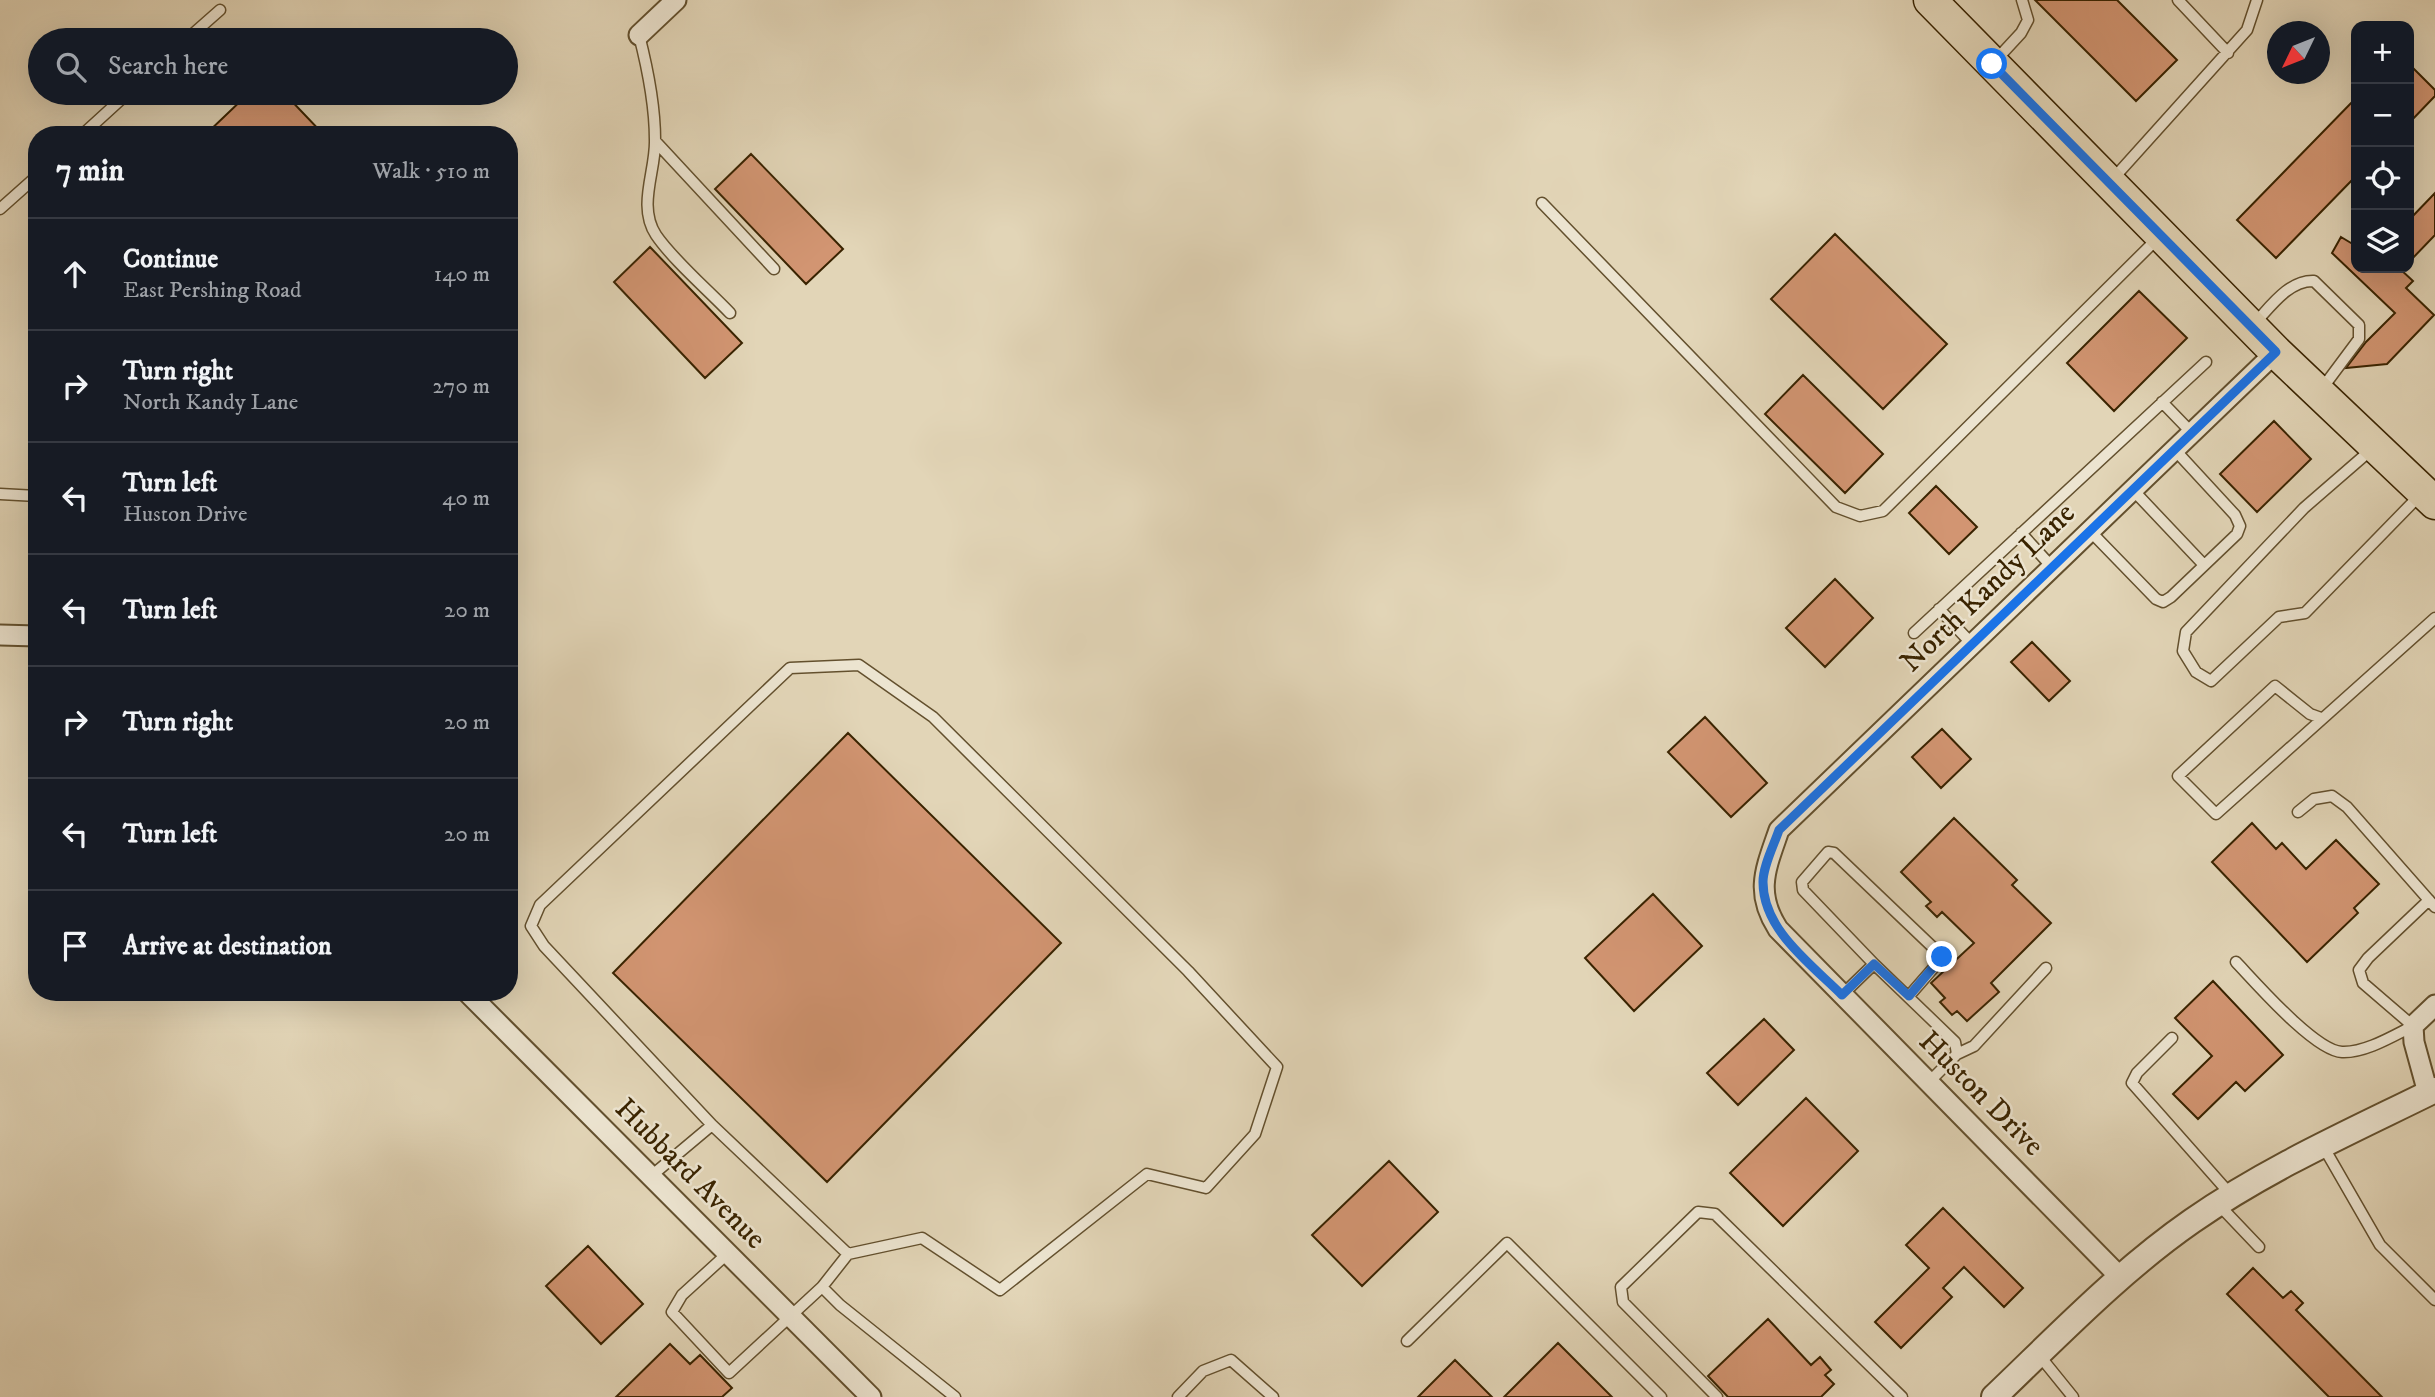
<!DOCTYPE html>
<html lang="en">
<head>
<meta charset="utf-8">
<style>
  :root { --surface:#171b24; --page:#20242c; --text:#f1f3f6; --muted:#9ea1a6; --line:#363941 }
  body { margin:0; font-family:"IM FELL DW Pica",serif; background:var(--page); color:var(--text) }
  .controls { position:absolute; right:21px; top:21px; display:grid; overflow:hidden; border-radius:14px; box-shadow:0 7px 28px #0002 }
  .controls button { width:63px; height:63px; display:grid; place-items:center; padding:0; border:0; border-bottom:2px solid var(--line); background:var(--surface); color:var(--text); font:35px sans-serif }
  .compass { position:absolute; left:2267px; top:21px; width:63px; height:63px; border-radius:50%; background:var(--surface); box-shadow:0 7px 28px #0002; rotate:227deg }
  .stop { position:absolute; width:21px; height:21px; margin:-16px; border:5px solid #1a73e8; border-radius:50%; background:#fff }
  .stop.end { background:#1a73e8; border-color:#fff; box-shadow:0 2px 7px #0008 }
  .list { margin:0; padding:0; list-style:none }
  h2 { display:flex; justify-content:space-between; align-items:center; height:91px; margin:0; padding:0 28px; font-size:30px }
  h2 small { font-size:23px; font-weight:400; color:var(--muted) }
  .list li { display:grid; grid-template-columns:46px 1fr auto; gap:21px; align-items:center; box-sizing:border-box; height:112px; padding:0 28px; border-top:2px solid var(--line) }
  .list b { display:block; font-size:26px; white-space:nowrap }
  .list p { margin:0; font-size:23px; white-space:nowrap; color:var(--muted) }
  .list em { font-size:23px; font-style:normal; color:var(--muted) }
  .icon { flex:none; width:38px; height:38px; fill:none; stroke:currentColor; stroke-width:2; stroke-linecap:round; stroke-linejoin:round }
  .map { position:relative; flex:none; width:2435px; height:1397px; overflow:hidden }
  .search { position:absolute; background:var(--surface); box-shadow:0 7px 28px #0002; left:28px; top:28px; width:490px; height:77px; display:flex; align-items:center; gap:18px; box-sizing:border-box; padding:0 24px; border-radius:38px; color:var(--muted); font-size:26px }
  .panel { position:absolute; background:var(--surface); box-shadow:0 7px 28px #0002; left:28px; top:126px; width:490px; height:875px; border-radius:28px }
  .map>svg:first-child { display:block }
</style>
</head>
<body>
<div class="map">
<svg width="2435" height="1397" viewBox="0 0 2435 1397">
  <rect width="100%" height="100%" fill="#e2d5b7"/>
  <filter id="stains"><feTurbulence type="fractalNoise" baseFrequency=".00286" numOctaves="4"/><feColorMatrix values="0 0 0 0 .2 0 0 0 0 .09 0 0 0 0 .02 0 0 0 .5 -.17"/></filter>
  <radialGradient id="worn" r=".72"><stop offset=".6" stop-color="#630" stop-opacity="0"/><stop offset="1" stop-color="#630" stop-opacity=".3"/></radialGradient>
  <path fill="#d29572" stroke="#392300" stroke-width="2" d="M 2035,0 L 2117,0 L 2177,60 L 2136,101 Z
    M 2409,64 L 2435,90 L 2435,96 L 2409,123 Z
    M 249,93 L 284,93 L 324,135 L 205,135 Z
    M 2356,98 L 2356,176 L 2276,258 L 2237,220 Z
    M 751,154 L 843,249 L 806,284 L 715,189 Z
    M 2435,193 L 2435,235 L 2409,262 L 2409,220 Z
    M 1835,234 L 1947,344 L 1883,409 L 1771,299 Z
    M 2341,237 L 2356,246 L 2356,268 L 2399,268 L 2413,281 L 2406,288 L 2434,315 L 2387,364 L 2346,368 L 2366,342 L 2395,313 L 2332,253 Z
    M 650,247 L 742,343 L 705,378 L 614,282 Z
    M 2139,291 L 2187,338 L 2114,411 L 2067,363 Z
    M 1803,375 L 1883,454 L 1845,493 L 1765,414 Z
    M 2274,421 L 2311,459 L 2257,512 L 2220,474 Z
    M 1936,486 L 1977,527 L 1949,554 L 1909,513 Z
    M 1835,579 L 1873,618 L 1825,667 L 1786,628 Z
    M 2032,642 L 2070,681 L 2049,701 L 2011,662 Z
    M 1705,717 L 1767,783 L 1731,817 L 1668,752 Z
    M 1942,729 L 1971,759 L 1941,788 L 1912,757 Z
    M 848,733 L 1061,943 L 827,1182 L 613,973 Z
    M 1954,818 L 2017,880 L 2012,885 L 2051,923 L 1991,983 L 1999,992 L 1967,1021 L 1957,1011 L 1952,1015 L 1940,1002 L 1945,998 L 1931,983 L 1974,943 L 1942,912 L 1937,917 L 1926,906 L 1931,902 L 1901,872 Z
    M 2252,823 L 2276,849 L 2282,843 L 2306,869 L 2336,840 L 2379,884 L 2354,908 L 2358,913 L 2307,962 L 2212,862 Z
    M 1653,894 L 1702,946 L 1634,1011 L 1585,958 Z
    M 2213,981 L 2283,1055 L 2245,1091 L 2236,1082 L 2198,1119 L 2173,1094 L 2212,1056 L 2175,1018 Z
    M 1764,1019 L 1794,1050 L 1738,1105 L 1707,1073 Z
    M 1806,1098 L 1858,1151 L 1783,1226 L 1730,1173 Z
    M 1389,1161 L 1438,1212 L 1362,1286 L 1312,1235 Z
    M 1943,1208 L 2023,1288 L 2004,1307 L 1964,1267 L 1943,1288 L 1952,1297 L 1901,1348 L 1875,1322 L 1929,1268 L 1906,1245 Z
    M 588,1246 L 643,1304 L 601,1344 L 546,1286 Z
    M 2253,1268 L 2283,1298 L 2291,1291 L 2303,1303 L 2296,1310 L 2382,1397 L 2329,1397 L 2227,1294 Z
    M 1768,1319 L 1811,1365 L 1820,1357 L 1831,1370 L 1825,1375 L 1834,1384 L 1821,1397 L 1728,1397 L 1708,1376 Z
    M 1558,1343 L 1612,1397 L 1504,1397 Z
    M 670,1344 L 690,1364 L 700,1355 L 732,1388 L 722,1397 L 616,1397 Z
    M 1455,1360 L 1492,1397 L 1418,1397 Z"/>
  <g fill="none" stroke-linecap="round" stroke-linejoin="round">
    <defs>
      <path id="service" d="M 2178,0 L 2228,53
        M 639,35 C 648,70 655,104 655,140 C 656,171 637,206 656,235 C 673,260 708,290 730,313
        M 186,40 L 220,10
        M 1996,60 L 2021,33 L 2028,20 L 2022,0
        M 82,135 L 128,93
        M 656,142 L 774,269
        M 2112,180 L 2247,30 L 2257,0
        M 1542,203 L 1836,507 L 1860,516 L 1883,511 L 2159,237
        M 0,209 L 37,176
        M 2255,323 C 2271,306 2289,280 2314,281 L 2359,325 L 2359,339 L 2321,390
        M 2162,402 L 2192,433
        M 2372,449 L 2304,508 L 2186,632 L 2183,651 L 2196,672 L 2211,681 L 2279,617 L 2305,613 L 2421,494
        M 2133,490 L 2204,565
        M 0,494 L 37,496
        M 2090,531 L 2156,599 L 2163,602 L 2171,597 L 2237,534 L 2240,526 L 2235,515 L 2175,450
        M 2021,533 L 2052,567
        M 1939,609 L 1972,644
        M 1914,633 L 2206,362
        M 2321,718 L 2310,714 L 2275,686 L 2178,776 L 2216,814 L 2435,618
        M 2298,812 L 2314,799 L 2332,796 L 2347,807 L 2435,907
        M 2236,962 C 2256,983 2315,1051 2342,1052 C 2365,1053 2393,1036 2413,1026 L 2363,983 L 2359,970 L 2368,958 L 2429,900
        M 1874,964 L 1803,890 L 1802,882 L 1828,852 L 1834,853 L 1943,957 L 1909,996
        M 1842,995 L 1874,964 L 1955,1042 L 1957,1054 L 1929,1082
        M 2172,1038 L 2137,1073 L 2132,1083 L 2231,1195
        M 1957,1054 L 1974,1046 L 2046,968
        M 2323,1146 L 2380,1245 L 2435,1300
        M 650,1177 L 712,1125
        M 2219,1205 L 2259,1247
        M 727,1254 L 682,1295 L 672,1312 L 729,1373 L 822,1287 L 848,1254 L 922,1238 L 1000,1290 L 1147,1174 L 1206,1188 L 1255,1134 L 1277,1067 L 1188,971 L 933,717 L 859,665 L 790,668 L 540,905 L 531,926 L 544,946 L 712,1125 L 848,1254
        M 822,1287 L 840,1305 L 955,1397
        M 1407,1341 L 1507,1243 L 1661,1397
        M 2039,1355 L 2073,1397
        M 1178,1397 L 1203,1371 L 1231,1360 L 1273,1397
        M 1717,1397 L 1623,1302 L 1621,1287 L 1698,1212 L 1715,1214 L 1902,1397"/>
      <path id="minor" d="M 639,35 L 676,0
        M 0,635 L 37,636
        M 467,992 L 871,1397
        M 2428,1093 L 2414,1042 L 2413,1026 L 2435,1005
        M 2120,1277 L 1778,929 C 1754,892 1766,868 1779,830 L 2276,352"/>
      <path id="tertiary" d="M 1994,1397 C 2058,1336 2120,1271 2192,1221 C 2268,1168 2352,1131 2435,1090"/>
      <path id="primary" d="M 1930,0 L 2276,352 L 2435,503"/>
    </defs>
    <use href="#service" stroke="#63502e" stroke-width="13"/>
    <use href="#minor" stroke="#63502e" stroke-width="23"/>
    <use href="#tertiary" stroke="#63502e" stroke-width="28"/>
    <use href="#primary" stroke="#392300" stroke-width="35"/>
    <use href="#service" stroke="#ece4d0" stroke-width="10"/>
    <use href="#minor" stroke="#ece4d0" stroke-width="19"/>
    <use href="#tertiary" stroke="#ece4d0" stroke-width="24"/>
    <use href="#primary" stroke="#e2d5b7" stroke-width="32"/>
  </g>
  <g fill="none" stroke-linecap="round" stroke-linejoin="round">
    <path stroke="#1a73e8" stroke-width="9" d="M 1942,957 L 1909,996 L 1874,964 L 1842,995 C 1811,964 1763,930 1763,882 C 1763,866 1774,845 1779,830 L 2276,352 L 1992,64"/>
  </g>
  <g text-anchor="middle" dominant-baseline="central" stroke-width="5" stroke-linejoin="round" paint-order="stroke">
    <g font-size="30" fill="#392300" stroke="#ece4d0">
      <text transform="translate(1988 588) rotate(-44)">North Kandy Lane</text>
      <text transform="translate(1981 1094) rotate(45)">Huston Drive</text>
      <text transform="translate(690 1174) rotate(45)">Hubbard Avenue</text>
    </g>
  </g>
  <rect width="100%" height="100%" filter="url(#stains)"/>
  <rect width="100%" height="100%" fill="url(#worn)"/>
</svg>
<div class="controls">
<button>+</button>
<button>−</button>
<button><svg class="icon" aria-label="locate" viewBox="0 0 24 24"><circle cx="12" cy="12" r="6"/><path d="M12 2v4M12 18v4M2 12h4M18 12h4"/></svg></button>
<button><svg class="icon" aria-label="layers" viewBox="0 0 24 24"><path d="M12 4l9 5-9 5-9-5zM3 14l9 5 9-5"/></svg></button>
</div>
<svg class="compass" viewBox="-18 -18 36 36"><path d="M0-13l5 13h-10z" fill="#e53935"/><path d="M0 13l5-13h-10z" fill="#9ea1a6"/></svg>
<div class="stop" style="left:1992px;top:64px"></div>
<div class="stop end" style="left:1942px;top:957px"></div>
<div class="search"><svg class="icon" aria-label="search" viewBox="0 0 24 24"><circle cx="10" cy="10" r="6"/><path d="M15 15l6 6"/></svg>Search here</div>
<section class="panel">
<h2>7 min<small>Walk · 510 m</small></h2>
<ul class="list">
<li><svg class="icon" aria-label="ahead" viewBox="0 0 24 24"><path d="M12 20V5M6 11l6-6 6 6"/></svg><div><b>Continue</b><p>East Pershing Road</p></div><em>140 m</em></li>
<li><svg class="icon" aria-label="right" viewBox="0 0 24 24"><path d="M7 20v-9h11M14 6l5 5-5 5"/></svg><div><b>Turn right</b><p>North Kandy Lane</p></div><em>270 m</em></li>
<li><svg class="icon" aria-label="left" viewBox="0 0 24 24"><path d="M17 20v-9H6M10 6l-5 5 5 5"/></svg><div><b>Turn left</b><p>Huston Drive</p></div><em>40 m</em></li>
<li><svg class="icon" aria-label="left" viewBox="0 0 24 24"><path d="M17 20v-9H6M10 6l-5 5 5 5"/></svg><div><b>Turn left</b></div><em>20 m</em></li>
<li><svg class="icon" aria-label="right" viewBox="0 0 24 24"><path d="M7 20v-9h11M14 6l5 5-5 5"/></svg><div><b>Turn right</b></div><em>20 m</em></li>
<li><svg class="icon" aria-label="left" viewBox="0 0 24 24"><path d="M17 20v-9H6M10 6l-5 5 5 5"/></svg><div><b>Turn left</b></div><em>20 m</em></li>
<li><svg class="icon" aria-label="arrive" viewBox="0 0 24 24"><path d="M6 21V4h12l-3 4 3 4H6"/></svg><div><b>Arrive at destination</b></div></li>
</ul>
</section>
</div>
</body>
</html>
